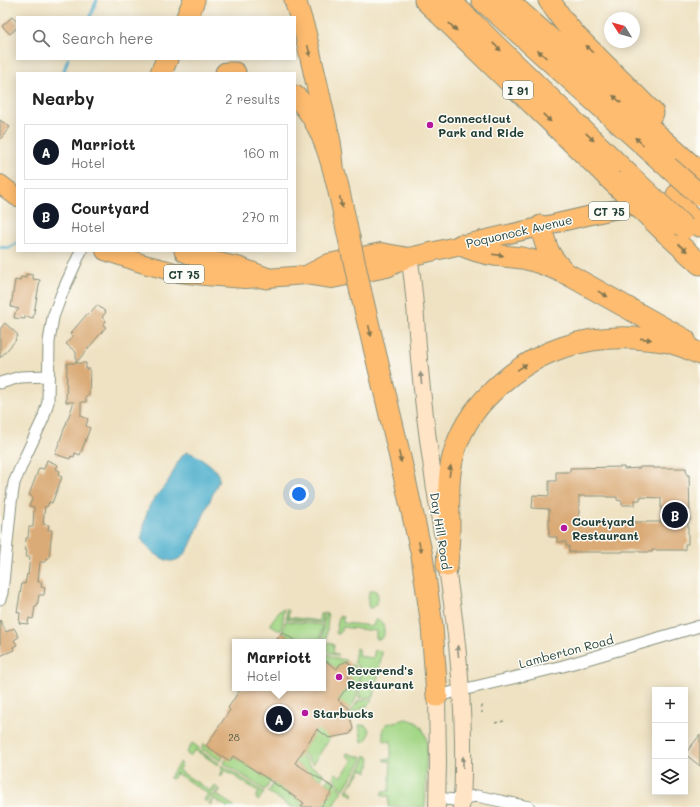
<!DOCTYPE html>
<html lang="en">
<head>
<meta charset="utf-8">
<style>
  :root { --surface:#fff; --page:#f6f6f6; --text:#222; --muted:#767676; --line:#e0e0e0; --accent:#111827 }
  body { margin:0; font-family:Mali,sans-serif; background:var(--page); color:var(--text) }
  .controls { position:absolute; right:12px; bottom:12px; display:grid; overflow:hidden; border-radius:0px; box-shadow:0 2px 10px #0003 }
  .controls button { width:36px; height:36px; display:grid; place-items:center; padding:0; border:0; border-bottom:1px solid var(--line); background:var(--surface); color:var(--text); font:20px sans-serif }
  .compass { position:absolute; left:604px; top:12px; width:36px; height:36px; border-radius:50%; background:var(--surface); box-shadow:0 2px 10px #0003; rotate:307deg }
  .you { position:absolute; left:299px; top:494px; width:14px; height:14px; margin:-10px; border:3px solid #fff; border-radius:50%; background:#1a73e8; box-shadow:0 0 0 6px #1a73e833 }
  .badge { display:grid; place-items:center; width:26px; height:26px; border-radius:50%; background:var(--accent); color:#fff; font-size:13px; font-weight:700 }
  .pin { position:absolute; translate:-50% -50%; border:2px solid #fff; box-shadow:0 1px 4px #0006 }
  .popup { position:absolute; left:232px; top:639px; width:94px; height:52px; box-sizing:border-box; display:grid; place-content:center; border-radius:0px; background:var(--surface); filter:drop-shadow(0 1px 3px #0005); font-size:13px; white-space:nowrap; color:var(--muted) }
  .popup b { font-size:15px; color:var(--text) }
  .popup::after { content:''; position:absolute; left:50%; top:100%; margin-left:-8px; border:8px solid transparent; border-top-color:var(--surface) }
  .list { margin:0; padding:0; list-style:none }
  h2 { display:flex; justify-content:space-between; align-items:center; height:52px; margin:0; padding:0 16px; font-size:17px }
  h2 small { font-size:13px; font-weight:400; color:var(--muted) }
  .list li { display:grid; grid-template-columns:26px 1fr auto; gap:12px; align-items:center; box-sizing:border-box; height:56px; margin:0 8px 8px; padding:0 8px; border:1px solid var(--line); border-radius:0px }
  .list b { display:block; font-size:15px; white-space:nowrap }
  .list p { margin:0; font-size:13px; white-space:nowrap; color:var(--muted) }
  .list em { font-size:13px; font-style:normal; color:var(--muted) }
  .icon { flex:none; width:22px; height:22px; fill:none; stroke:currentColor; stroke-width:2; stroke-linecap:round; stroke-linejoin:round }
  .map { position:relative; flex:none; width:700px; height:807px; overflow:hidden }
  .search { position:absolute; background:var(--surface); box-shadow:0 2px 10px #0003; left:16px; top:16px; width:280px; height:44px; display:flex; align-items:center; gap:10px; box-sizing:border-box; padding:0 14px; border-radius:0px; color:var(--muted); font-size:15px }
  .panel { position:absolute; background:var(--surface); box-shadow:0 2px 10px #0003; left:16px; top:72px; width:280px; height:180px; border-radius:0px }
  .map>svg:first-child { display:block }
</style>
</head>
<body>
<div class="map">
<svg width="700" height="807" viewBox="0 0 700 807">
  <rect width="100%" height="100%" fill="#fdfcf7"/>
  <filter id="ink" filterUnits="userSpaceOnUse"><feTurbulence type="fractalNoise" baseFrequency=".025" numOctaves="2"/><feDisplacementMap in="SourceGraphic" scale="8" xChannelSelector="R" yChannelSelector="G"/><feConvolveMatrix kernelMatrix="1 2 1 2 8 2 1 2 1" color-interpolation-filters="sRGB"/></filter>
  <filter id="wash" filterUnits="userSpaceOnUse"><feTurbulence type="fractalNoise" baseFrequency=".012" numOctaves="4" result="noise"/><feDisplacementMap in="SourceGraphic" scale="16" xChannelSelector="R" yChannelSelector="G"/><feGaussianBlur stdDeviation="0.9" result="paint"/><feColorMatrix in="noise" values="0 0 0 0 0 0 0 0 0 0 0 0 0 0 0 0 0 1.4 0 .05"/><feComposite in="paint" operator="in"/></filter>
  <g filter="url(#wash)">
    <rect width="100%" height="100%" fill="#efe2c3"/>
    <path fill="#a3d685" stroke="#618a5c" d="M 373,590 L 376,591 C 380,597 378,605 371,608 L 369,608 C 367,605 368,594 370,591 C 371,591 372,591 373,590 Z
      M 284,609 L 282,628 L 280,631 L 270,624 L 279,611 Z
      M 287,609 L 289,611 L 288,617 L 319,621 L 320,614 L 323,613 L 322,623 L 286,619 Z
      M 325,613 L 327,614 L 328,616 L 326,643 L 333,644 L 334,646 L 333,653 L 338,654 L 338,656 C 316,651 323,629 325,613 Z
      M 339,616 L 343,617 L 343,623 L 373,626 L 375,620 L 379,620 L 383,623 C 384,630 387,639 377,639 L 376,637 L 376,631 L 342,627 L 340,633 L 339,634 L 337,634 L 336,632 Z
      M 285,621 L 322,625 L 320,640 L 317,642 L 297,642 L 282,632 L 284,628 Z
      M 323,648 C 326,653 331,657 337,659 C 341,659 343,659 347,661 L 337,669 L 323,659 L 325,656 L 323,653 Z
      M 356,648 L 359,650 L 358,656 L 373,658 L 375,650 L 380,651 L 382,653 L 374,697 L 359,698 L 361,672 L 360,669 L 354,662 Z
      M 351,665 L 353,665 C 355,667 358,669 359,672 C 360,675 359,680 359,682 C 358,693 356,703 348,710 L 337,702 L 352,679 L 348,676 L 350,674 L 349,673 Z
      M 373,699 L 368,705 L 349,715 L 358,701 Z
      M 405,719 C 413,720 420,723 423,730 C 429,739 427,753 426,763 C 426,778 426,792 425,807 L 388,807 L 389,796 L 383,796 L 381,794 L 383,791 L 389,791 L 391,762 L 383,760 L 384,759 L 391,759 L 391,741 L 385,741 L 383,739 L 383,728 L 387,724 Z
      M 331,725 L 330,738 L 313,764 C 310,762 310,760 307,757 C 306,755 303,754 301,753 L 318,727 Z
      M 359,725 C 372,724 373,737 362,742 Z
      M 192,743 L 198,747 L 200,751 L 219,763 L 218,765 L 195,750 L 190,756 L 187,754 L 187,752 Z
      M 204,744 L 223,757 L 221,761 L 202,749 L 202,747 Z
      M 294,752 L 306,759 L 310,766 L 323,773 L 323,776 L 321,780 L 289,759 Z
      M 347,753 L 356,756 L 361,756 L 362,761 L 343,790 L 333,776 L 336,773 L 341,777 L 353,760 L 346,755 Z
      M 233,756 L 271,781 L 265,790 L 224,763 L 226,759 Z
      M 364,756 L 367,756 L 370,758 L 368,772 L 367,772 L 362,769 L 348,789 L 353,793 L 353,796 L 346,791 L 364,762 Z
      M 180,762 L 182,765 L 178,770 L 210,791 L 213,786 L 215,786 L 217,787 L 207,802 L 204,800 L 208,794 L 176,773 L 172,779 L 169,778 Z
      M 222,765 L 264,792 L 258,801 L 256,798 L 259,792 L 225,770 L 221,776 L 220,776 L 223,769 L 221,767 Z
      M 329,778 L 334,781 L 342,792 L 332,807 L 321,807 L 334,788 L 325,782 Z
      M 274,783 L 304,803 L 301,807 L 291,807 L 268,792 Z
      M 219,788 L 220,790 L 217,795 L 235,807 L 227,807 L 214,799 L 211,804 L 209,804 Z"/>
    <path fill="#4dafcc" stroke="#367680" d="M 186,452 C 195,453 210,463 216,471 C 218,474 219,477 219,480 L 190,546 C 186,553 181,560 172,561 C 164,562 143,547 142,538 C 142,530 147,509 151,503 C 157,494 165,487 170,478 C 175,469 178,459 186,452 Z"/>
    <g fill="none" stroke-linecap="round" stroke-linejoin="round">
      <path stroke="#4dafcc" stroke-width="3" d="M 90,17 L 97,0
        M 63,73 L 68,59
        M 0,247 L 9,248 L 17,243"/>
    </g>
    <g id="blocks">
      <path fill="#daab77" fill-rule="evenodd" d="M 12,17 L 17,22 L 17,28 L 10,34 L 2,26 Z
        M 0,120 L 10,127 L 0,140 Z
        M 26,274 L 33,275 L 33,279 L 40,280 L 33,318 L 25,316 L 25,319 L 14,318 L 15,313 L 19,309 L 11,307 L 15,280 L 20,281 L 21,277 L 26,278 Z
        M 97,305 L 106,312 L 102,317 L 106,321 L 103,325 L 106,327 L 76,363 L 86,363 L 86,369 L 90,369 L 89,396 L 86,396 L 86,402 L 81,402 L 81,416 L 88,419 L 86,426 L 90,428 L 80,455 L 75,453 L 74,457 L 71,456 L 70,459 L 55,454 L 74,402 L 66,402 L 67,363 L 76,363 L 76,352 L 66,344 L 73,336 L 70,334 L 88,313 L 89,314 Z
        M 5,323 L 18,335 L 15,339 L 16,340 L 0,358 L 0,329 Z
        M 47,460 L 58,465 L 56,469 L 60,471 L 58,475 L 62,477 L 52,503 L 49,502 L 47,507 L 45,506 L 43,524 L 49,525 L 48,530 L 52,530 L 49,558 L 46,558 L 45,562 L 40,562 L 38,582 L 42,582 L 41,587 L 45,588 L 44,595 L 39,595 L 37,607 L 35,606 L 33,619 L 29,618 L 28,624 L 19,623 L 20,613 L 17,612 L 22,583 L 25,584 L 27,574 L 28,575 L 30,557 L 26,557 L 27,550 L 25,550 L 26,538 L 28,538 L 29,527 L 33,527 L 34,507 L 29,506 L 33,497 L 29,495 L 39,468 L 44,469 Z
        M 624,467 L 624,469 L 640,468 L 640,467 L 653,467 L 653,468 L 686,468 L 687,475 L 689,475 L 690,521 L 688,521 L 688,544 L 685,544 L 685,550 L 652,550 L 652,552 L 639,552 L 639,551 L 623,551 L 623,552 L 569,552 L 569,546 L 566,546 L 566,542 L 557,542 L 557,537 L 549,537 L 549,509 L 532,508 L 533,495 L 549,496 L 549,481 L 556,481 L 556,472 L 570,472 L 570,468 ZM 579,496 L 606,496 L 606,497 L 617,497 L 617,500 L 622,501 L 622,505 L 635,505 L 635,500 L 640,500 L 640,497 L 661,498 L 661,522 L 579,522 Z
        M 0,620 L 6,632 L 14,628 L 19,637 L 14,640 L 17,645 L 13,647 L 14,650 L 0,656 Z
        M 282,632 L 297,642 L 275,642 Z
        M 323,659 L 337,669 L 340,664 L 347,661 L 351,664 L 352,669 L 348,676 L 353,679 L 338,700 L 349,708 L 354,729 L 351,734 L 329,738 L 317,729 L 295,763 L 334,788 L 321,807 L 301,807 L 304,803 L 233,756 L 230,761 L 206,746 L 230,710 L 228,708 L 241,688 L 323,688 Z
        M 700,735 L 700,766 L 685,754 Z"/>
    </g>
  </g>
  <g filter="url(#ink)">
    <use href="#blocks" fill-opacity="0" stroke="#87907c" stroke-width="1"/>
    <g fill="none" stroke-linecap="round" stroke-linejoin="round">
      <defs>
        <path id="street" d="M 0,383 L 20,377 L 48,376
          M 0,599 L 2,593 L 11,503 L 14,483 L 26,455 L 35,436 L 43,419 L 48,402 L 49,342 L 53,317 L 62,293 L 81,251
          M 437,696 L 563,666 L 700,626
          M 438,798 L 462,801 L 470,797 L 477,796 L 529,807"/>
        <path id="secondary" d="M 409,257 C 416,293 416,332 420,369 C 425,424 433,478 442,533
          M 445,556 C 455,617 462,678 463,740 C 463,762 464,785 461,807
          M 437,696 L 438,763 L 437,807"/>
        <path id="primary" d="M 0,184 L 17,197
          M 105,251 L 144,264 L 179,273 L 205,276 L 245,279 L 266,278 L 306,275 L 332,279 L 387,268 L 409,257 L 648,202
          M 306,275 L 329,263 L 381,252 L 409,257"/>
        <path id="highway" d="M 295,0 L 305,32 L 330,142 L 332,156 L 333,166
          M 425,0 L 611,180
          M 449,0 L 630,176
          M 482,0 L 668,167
          M 507,0 L 700,173
          M 549,0 L 562,19 L 574,34 L 653,113
          M 187,17 L 194,0
          M 161,73 L 167,59
          M 226,73 L 235,73
          M 295,96 C 330,127 339,194 349,238
          M 677,195 L 683,209 L 700,226
          M 541,226 C 546,248 548,256 565,272
          M 665,232 L 700,264
          M 461,245 C 472,250 482,253 494,255 C 503,256 512,257 522,258 C 538,261 554,268 569,275 L 685,340
          M 185,251 L 207,261 L 239,268 L 266,278
          M 361,293 L 397,444 L 422,556 L 432,626 L 437,696
          M 447,566 C 448,553 449,540 449,527 C 449,504 447,480 453,457 C 459,432 474,409 493,391 C 534,350 587,333 645,339 C 653,340 661,340 669,342 C 680,345 690,349 700,354"/>
      </defs>
      <use href="#street" stroke="#87907c" stroke-width="13"/>
      <use href="#secondary" stroke="#87907c" stroke-width="18"/>
      <use href="#primary" stroke="#87907c" stroke-width="20"/>
      <use href="#highway" stroke="#87907c" stroke-width="23"/>
      <path stroke="#87907c" stroke-width="1.5" stroke-dasharray="3 3" stroke-linecap="butt" d="M 482,705 L 482,713
        M 495,723 L 504,721"/>
      <use href="#street" stroke="#fff" stroke-width="11"/>
      <use href="#secondary" stroke="#ffe4c6" stroke-width="16"/>
      <use href="#primary" stroke="#febc70" stroke-width="18"/>
      <use href="#highway" stroke="#febc70" stroke-width="21"/>
      <defs>
        <path id="highway-bridge" d="M 668,167 L 700,195
          M 630,176 L 685,228
          M 611,180 L 665,232
          M 349,238 L 361,293"/>
      </defs>
      <use href="#highway-bridge" stroke="#87907c" stroke-width="23" stroke-linecap="butt"/>
      <use href="#highway-bridge" stroke="#febc70" stroke-width="21"/>
    </g>
    <defs><path id="oneway-solid" d="M-6-.8H1V-3.2L6.5 0L1 3.2V.8H-6Z"/></defs>
    <g fill="#83764f">
      <use href="#oneway-solid" transform="translate(453 27) rotate(44)"/>
      <use href="#oneway-solid" transform="translate(497 47) rotate(44)"/>
      <use href="#oneway-solid" transform="translate(589 49) rotate(-135)"/>
      <use href="#oneway-solid" transform="translate(309 51) rotate(77)"/>
      <use href="#oneway-solid" transform="translate(542 54) rotate(-138)"/>
      <use href="#oneway-solid" transform="translate(617 99) rotate(-138)"/>
      <use href="#oneway-solid" transform="translate(547 118) rotate(44)"/>
      <use href="#oneway-solid" transform="translate(590 137) rotate(44)"/>
      <use href="#oneway-solid" transform="translate(639 141) rotate(-138)"/>
      <use href="#oneway-solid" transform="translate(341 202) rotate(77)"/>
      <use href="#oneway-solid" transform="translate(683 248) rotate(42)"/>
      <use href="#oneway-solid" transform="translate(498 255) rotate(7)"/>
      <use href="#oneway-solid" transform="translate(603 294) rotate(29)"/>
      <use href="#oneway-solid" transform="translate(370 331) rotate(77)"/>
      <use href="#oneway-solid" transform="translate(646 339) rotate(6)"/>
      <use href="#oneway-solid" transform="translate(522 367) rotate(-34)"/>
      <use href="#oneway-solid" transform="translate(400 457) rotate(77)"/>
      <use href="#oneway-solid" transform="translate(450 471) rotate(-82)"/>
      <use href="#oneway-solid" transform="translate(420 547) rotate(78)"/>
    </g>
    <g fill="#8f907d">
      <use href="#oneway-solid" transform="translate(421 378) rotate(-96)"/>
      <use href="#oneway-solid" transform="translate(458 651) rotate(-96)"/>
      <use href="#oneway-solid" transform="translate(463 762) rotate(-90)"/>
    </g>
  </g>
  <g fill="#b5179e" stroke="#fdfcf7" stroke-width="1.5">
    <circle cx="430" cy="125" r="4"/>
    <circle cx="564" cy="528" r="4"/>
    <circle cx="339" cy="677" r="4"/>
    <circle cx="305" cy="713" r="4"/>
  </g>
  <g text-anchor="middle" dominant-baseline="central" stroke-width="3" stroke-linejoin="round" paint-order="stroke">
    <g font-size="10" fill="#4e5845">
      <text x="234" y="737">28</text>
    </g>
    <g fill="#fdfcf7" stroke="#62766e" stroke-width="1">
      <rect x="503" y="81" width="30" height="18" rx="3"/>
      <rect x="589" y="202" width="40" height="18" rx="3"/>
      <rect x="164" y="265" width="40" height="18" rx="3"/>
    </g>
    <g font-size="11" font-weight="bold" fill="#1f3d34">
      <text x="518" y="90">I 91</text>
      <text x="609" y="211">CT 75</text>
      <text x="184" y="274">CT 75</text>
    </g>
    <g font-size="12" font-weight="bold" fill="#1f3d34" stroke="#fdfcf7" text-anchor="start">
      <text x="438" y="118">Connecticut<tspan x="438" dy="14">Park and Ride</tspan></text>
      <text x="572" y="521">Courtyard<tspan x="572" dy="14">Restaurant</tspan></text>
      <text x="347" y="670">Reverend's<tspan x="347" dy="14">Restaurant</tspan></text>
      <text x="313" y="713">Starbucks</text>
    </g>
    <g font-size="12" fill="#1f3d34" stroke="#fdfcf7">
      <text transform="translate(519 231) rotate(-13)">Poquonock Avenue</text>
      <text transform="translate(441 531) rotate(81)">Day Hill Road</text>
      <text transform="translate(566 651) rotate(-15)">Lamberton Road</text>
    </g>
  </g>
</svg>
<div class="controls">
<button>+</button>
<button>−</button>
<button><svg class="icon" aria-label="layers" viewBox="0 0 24 24"><path d="M12 4l9 5-9 5-9-5zM3 14l9 5 9-5"/></svg></button>
</div>
<svg class="compass" viewBox="-18 -18 36 36"><path d="M0-13l5 13h-10z" fill="#e53935"/><path d="M0 13l5-13h-10z" fill="#767676"/></svg>
<div class="you"></div>
<div class="pin badge" style="left:279px;top:719px">A</div>
<div class="popup"><b>Marriott</b>Hotel</div>
<div class="pin badge" style="left:675px;top:515px">B</div>
<div class="search"><svg class="icon" aria-label="search" viewBox="0 0 24 24"><circle cx="10" cy="10" r="6"/><path d="M15 15l6 6"/></svg>Search here</div>
<section class="panel">
<h2>Nearby<small>2 results</small></h2>
<ul class="list">
<li><span class="badge">A</span><div><b>Marriott</b><p>Hotel</p></div><em>160 m</em></li>
<li><span class="badge">B</span><div><b>Courtyard</b><p>Hotel</p></div><em>270 m</em></li>
</ul>
</section>
</div>
</body>
</html>
